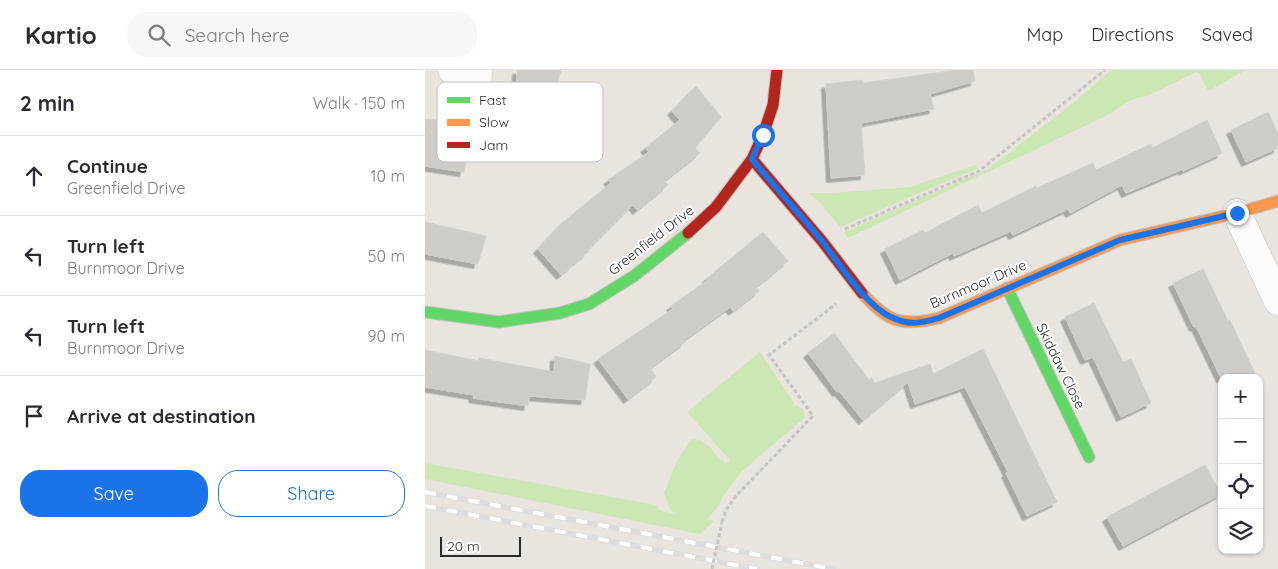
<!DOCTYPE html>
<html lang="en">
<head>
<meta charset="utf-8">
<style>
  :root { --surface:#fff; --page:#f7f7f7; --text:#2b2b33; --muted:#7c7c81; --line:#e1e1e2; --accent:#1a73e8 }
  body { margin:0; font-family:Quicksand,sans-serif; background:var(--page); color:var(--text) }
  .controls { position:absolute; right:15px; bottom:15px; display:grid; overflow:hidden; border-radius:10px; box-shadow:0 1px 4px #0004 }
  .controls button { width:45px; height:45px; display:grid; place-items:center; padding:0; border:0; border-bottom:1px solid var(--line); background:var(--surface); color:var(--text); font:25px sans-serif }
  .scale { position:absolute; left:15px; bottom:12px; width:81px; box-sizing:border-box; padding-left:5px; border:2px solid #2a2a2a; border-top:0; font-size:14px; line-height:18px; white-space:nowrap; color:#2a2a2a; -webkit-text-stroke:4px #fff; paint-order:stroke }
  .stop { position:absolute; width:15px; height:15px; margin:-11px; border:4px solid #1a73e8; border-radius:50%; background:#fff }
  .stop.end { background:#1a73e8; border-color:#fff; box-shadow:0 1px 5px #0008 }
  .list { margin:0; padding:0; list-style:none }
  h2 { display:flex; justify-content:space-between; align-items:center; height:65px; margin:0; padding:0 20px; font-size:21px }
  h2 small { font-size:16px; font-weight:400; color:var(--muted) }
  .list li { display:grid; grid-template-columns:32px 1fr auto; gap:15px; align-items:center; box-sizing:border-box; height:80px; padding:0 20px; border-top:1px solid var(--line) }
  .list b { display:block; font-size:19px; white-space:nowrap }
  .list p { margin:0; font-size:16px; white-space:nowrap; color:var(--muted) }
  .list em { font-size:16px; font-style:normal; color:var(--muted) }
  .actions { display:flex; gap:10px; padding:15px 20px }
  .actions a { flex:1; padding:11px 0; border:1px solid var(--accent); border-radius:20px; text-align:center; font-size:18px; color:var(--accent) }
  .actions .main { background:var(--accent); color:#fff }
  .icon { flex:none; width:28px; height:28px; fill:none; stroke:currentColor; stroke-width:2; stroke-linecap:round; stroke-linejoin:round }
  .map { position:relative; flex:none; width:853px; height:499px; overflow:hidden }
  header { display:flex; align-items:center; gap:30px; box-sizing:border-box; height:70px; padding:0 25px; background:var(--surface); border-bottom:1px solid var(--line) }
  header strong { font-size:24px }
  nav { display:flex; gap:28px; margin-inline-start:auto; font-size:18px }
  .search { width:350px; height:45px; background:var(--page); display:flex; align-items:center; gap:12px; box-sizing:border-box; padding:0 18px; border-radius:20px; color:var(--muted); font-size:19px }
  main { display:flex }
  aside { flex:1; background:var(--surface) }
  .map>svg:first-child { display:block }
</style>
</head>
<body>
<header>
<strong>Kartio</strong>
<div class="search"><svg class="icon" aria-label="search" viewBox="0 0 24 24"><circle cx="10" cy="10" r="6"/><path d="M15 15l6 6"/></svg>Search here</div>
<nav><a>Map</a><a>Directions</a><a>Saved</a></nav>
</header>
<main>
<aside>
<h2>2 min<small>Walk · 150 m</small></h2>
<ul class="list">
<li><svg class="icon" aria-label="ahead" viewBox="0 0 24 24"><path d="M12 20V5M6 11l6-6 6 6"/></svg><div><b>Continue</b><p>Greenfield Drive</p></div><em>10 m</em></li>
<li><svg class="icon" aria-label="left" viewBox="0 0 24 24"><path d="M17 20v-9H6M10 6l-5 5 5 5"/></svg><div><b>Turn left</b><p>Burnmoor Drive</p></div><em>50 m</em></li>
<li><svg class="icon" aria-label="left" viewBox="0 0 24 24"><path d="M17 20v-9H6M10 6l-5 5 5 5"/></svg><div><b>Turn left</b><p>Burnmoor Drive</p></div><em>90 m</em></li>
<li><svg class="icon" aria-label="arrive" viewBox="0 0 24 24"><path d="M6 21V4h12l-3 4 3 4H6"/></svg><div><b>Arrive at destination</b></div></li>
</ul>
<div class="actions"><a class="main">Save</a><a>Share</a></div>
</aside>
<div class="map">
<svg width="853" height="499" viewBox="0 0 853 499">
  <defs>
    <filter id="shadow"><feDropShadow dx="-4.5" dy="4.5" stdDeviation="0" flood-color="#0004"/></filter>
  </defs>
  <rect width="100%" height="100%" fill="#e9e4de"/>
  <path fill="#cae7b4" d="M 686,0 L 821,0 L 783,21 L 774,3 L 771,2 L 722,26 C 709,27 697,34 687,43 L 423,168 L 419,162 L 563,99 L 647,34 Z
    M 553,94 L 551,99 L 415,157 L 396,134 L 384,123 L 409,123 L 485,117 Z
    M 335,282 L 370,335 C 377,337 381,341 379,348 L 316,402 L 297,428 L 292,438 L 282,449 L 289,451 L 275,464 L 0,409 L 0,393 L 231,435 L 236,441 L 252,444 L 246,441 L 239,423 L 253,389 L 267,369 L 274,370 L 285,377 L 293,388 L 301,393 L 305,390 L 262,342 Z"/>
  <path fill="#cfccc8" stroke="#d4d0cb" filter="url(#shadow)" d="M 92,0 L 136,0 L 125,41 L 124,81 L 86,81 L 89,37 L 91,37 Z
    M 531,0 L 548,0 L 550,11 L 505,24 L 509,39 L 436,53 L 440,105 L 406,108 L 401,14 L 438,10 L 438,13 Z
    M 271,16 L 296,47 L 270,78 L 275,83 L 239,111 L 243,115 L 212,140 L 208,135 L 163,180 L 164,181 L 136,205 L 113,179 L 137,153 L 186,113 L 183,110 L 224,82 L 220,78 L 255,50 L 247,41 Z
    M 843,42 L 853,64 L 853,78 L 821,92 L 806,60 Z
    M 0,49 L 48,54 L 39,102 L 0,96 Z
    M 782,50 L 797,83 L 758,101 L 758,99 L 701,123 L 697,115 L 645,143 L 643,139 L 588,165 L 586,161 L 529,186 L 528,183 L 475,210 L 460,179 L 498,160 L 500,163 L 553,135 L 557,143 L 611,116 L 612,118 L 668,93 L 671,100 L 726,74 L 727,78 Z
    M 0,152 L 61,166 L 53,194 L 0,184 Z
    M 338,162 L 363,191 L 331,217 L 334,221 L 308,241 L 305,237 L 259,270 L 260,272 L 225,298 L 231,307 L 203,329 L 173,289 L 248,239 L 246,236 L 283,210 L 281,209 Z
    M 778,199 L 803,251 L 805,250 L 832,308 L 796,308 L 771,256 L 769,257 L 748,213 Z
    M 669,233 L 698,292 L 706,289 L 726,333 L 696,347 L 668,287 L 660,290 L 640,247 Z
    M 409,263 L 444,310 L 446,308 L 450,313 L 505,294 L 508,304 L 558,279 L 632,432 L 602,446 L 581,403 L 583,402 L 540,317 L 490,334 L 483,312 L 438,350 L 414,321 L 412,322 L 383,283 Z
    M 0,280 L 54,291 L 54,288 L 129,302 L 130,286 L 165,294 L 160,330 L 104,326 L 103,336 L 48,328 L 49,325 L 0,317 Z
    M 780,395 L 796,424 L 698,476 L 682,447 Z"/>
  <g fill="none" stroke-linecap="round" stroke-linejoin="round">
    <defs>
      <path id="street" d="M 27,0 L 52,4
        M 52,26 L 53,0
        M 812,143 L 853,231"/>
      <path id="fast" d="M 582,218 L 664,387
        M 0,242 L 74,252 L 135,243 L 164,234 L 209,206 L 263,163"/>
      <path id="slow" d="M 437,223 C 463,252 476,257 514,248 L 695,170 L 812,143 L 853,131"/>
      <path id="jam" d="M 327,89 L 397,171 L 437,223
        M 263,163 L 291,137 L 327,89 L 338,65 L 348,35 L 352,0"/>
    </defs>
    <use href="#street" stroke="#c2c0c0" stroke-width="29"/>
    <use href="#fast" stroke="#c2c0c0" stroke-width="13"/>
    <use href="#slow" stroke="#c2c0c0" stroke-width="13"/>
    <use href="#jam" stroke="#c2c0c0" stroke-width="13"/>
    <path stroke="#c5c4c3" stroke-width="3" stroke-dasharray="4 2.5" stroke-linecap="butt" d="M 420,159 L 554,101 L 680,0
      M 297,452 L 301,440 L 310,427 L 388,346 L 344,285 L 411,234"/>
    <use href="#street" stroke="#fcfbfa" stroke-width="28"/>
    <use href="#fast" stroke="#63d668" stroke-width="11"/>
    <use href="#slow" stroke="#ff974d" stroke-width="11"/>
    <use href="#jam" stroke="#b3261e" stroke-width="11"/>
    <defs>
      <path id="rail" d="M 0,422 L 408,499
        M 0,436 L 332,499"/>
    </defs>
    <use href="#rail" stroke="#dddcde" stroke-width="5.5"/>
    <use href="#rail" stroke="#fff" stroke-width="4" stroke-dasharray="11" stroke-linecap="butt"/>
    <path stroke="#c5c4c3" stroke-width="3" stroke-dasharray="4 2.5" stroke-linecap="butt" d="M 287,499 L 297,452"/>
  </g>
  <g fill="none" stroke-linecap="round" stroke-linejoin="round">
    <path stroke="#1a73e8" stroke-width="6" d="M 338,65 L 327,89 C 350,117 374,143 397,171 C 414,193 441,236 466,247 C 484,256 495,253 514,248 L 695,170 L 812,143"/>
  </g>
  <g text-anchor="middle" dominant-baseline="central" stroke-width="4" stroke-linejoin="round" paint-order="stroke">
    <g font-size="14" fill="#2a2a2a" stroke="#fff">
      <text transform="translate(226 170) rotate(-38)">Greenfield Drive</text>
      <text transform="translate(553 214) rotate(-23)">Burnmoor Drive</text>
      <text transform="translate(636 296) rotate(64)">Skiddaw Close</text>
    </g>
  </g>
  <rect x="12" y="12" width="166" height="80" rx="8" fill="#fff" stroke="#bfbfbf" stroke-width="1"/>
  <rect x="22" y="27" width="23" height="6" fill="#63d668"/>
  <rect x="22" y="49" width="23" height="7" fill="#ff974d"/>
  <rect x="22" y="72" width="23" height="6" fill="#b3261e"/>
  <g font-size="14" fill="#2a2a2a">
    <text x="54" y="35">Fast</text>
    <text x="54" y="57">Slow</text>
    <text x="54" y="80">Jam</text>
  </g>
</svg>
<div class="controls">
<button>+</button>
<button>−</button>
<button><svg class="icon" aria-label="locate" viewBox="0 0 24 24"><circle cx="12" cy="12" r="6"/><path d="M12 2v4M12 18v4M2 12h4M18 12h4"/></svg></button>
<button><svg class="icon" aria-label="layers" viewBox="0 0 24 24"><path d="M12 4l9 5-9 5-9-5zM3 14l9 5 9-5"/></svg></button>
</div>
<div class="scale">20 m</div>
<div class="stop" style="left:338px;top:65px"></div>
<div class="stop end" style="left:812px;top:143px"></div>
</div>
</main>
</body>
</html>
